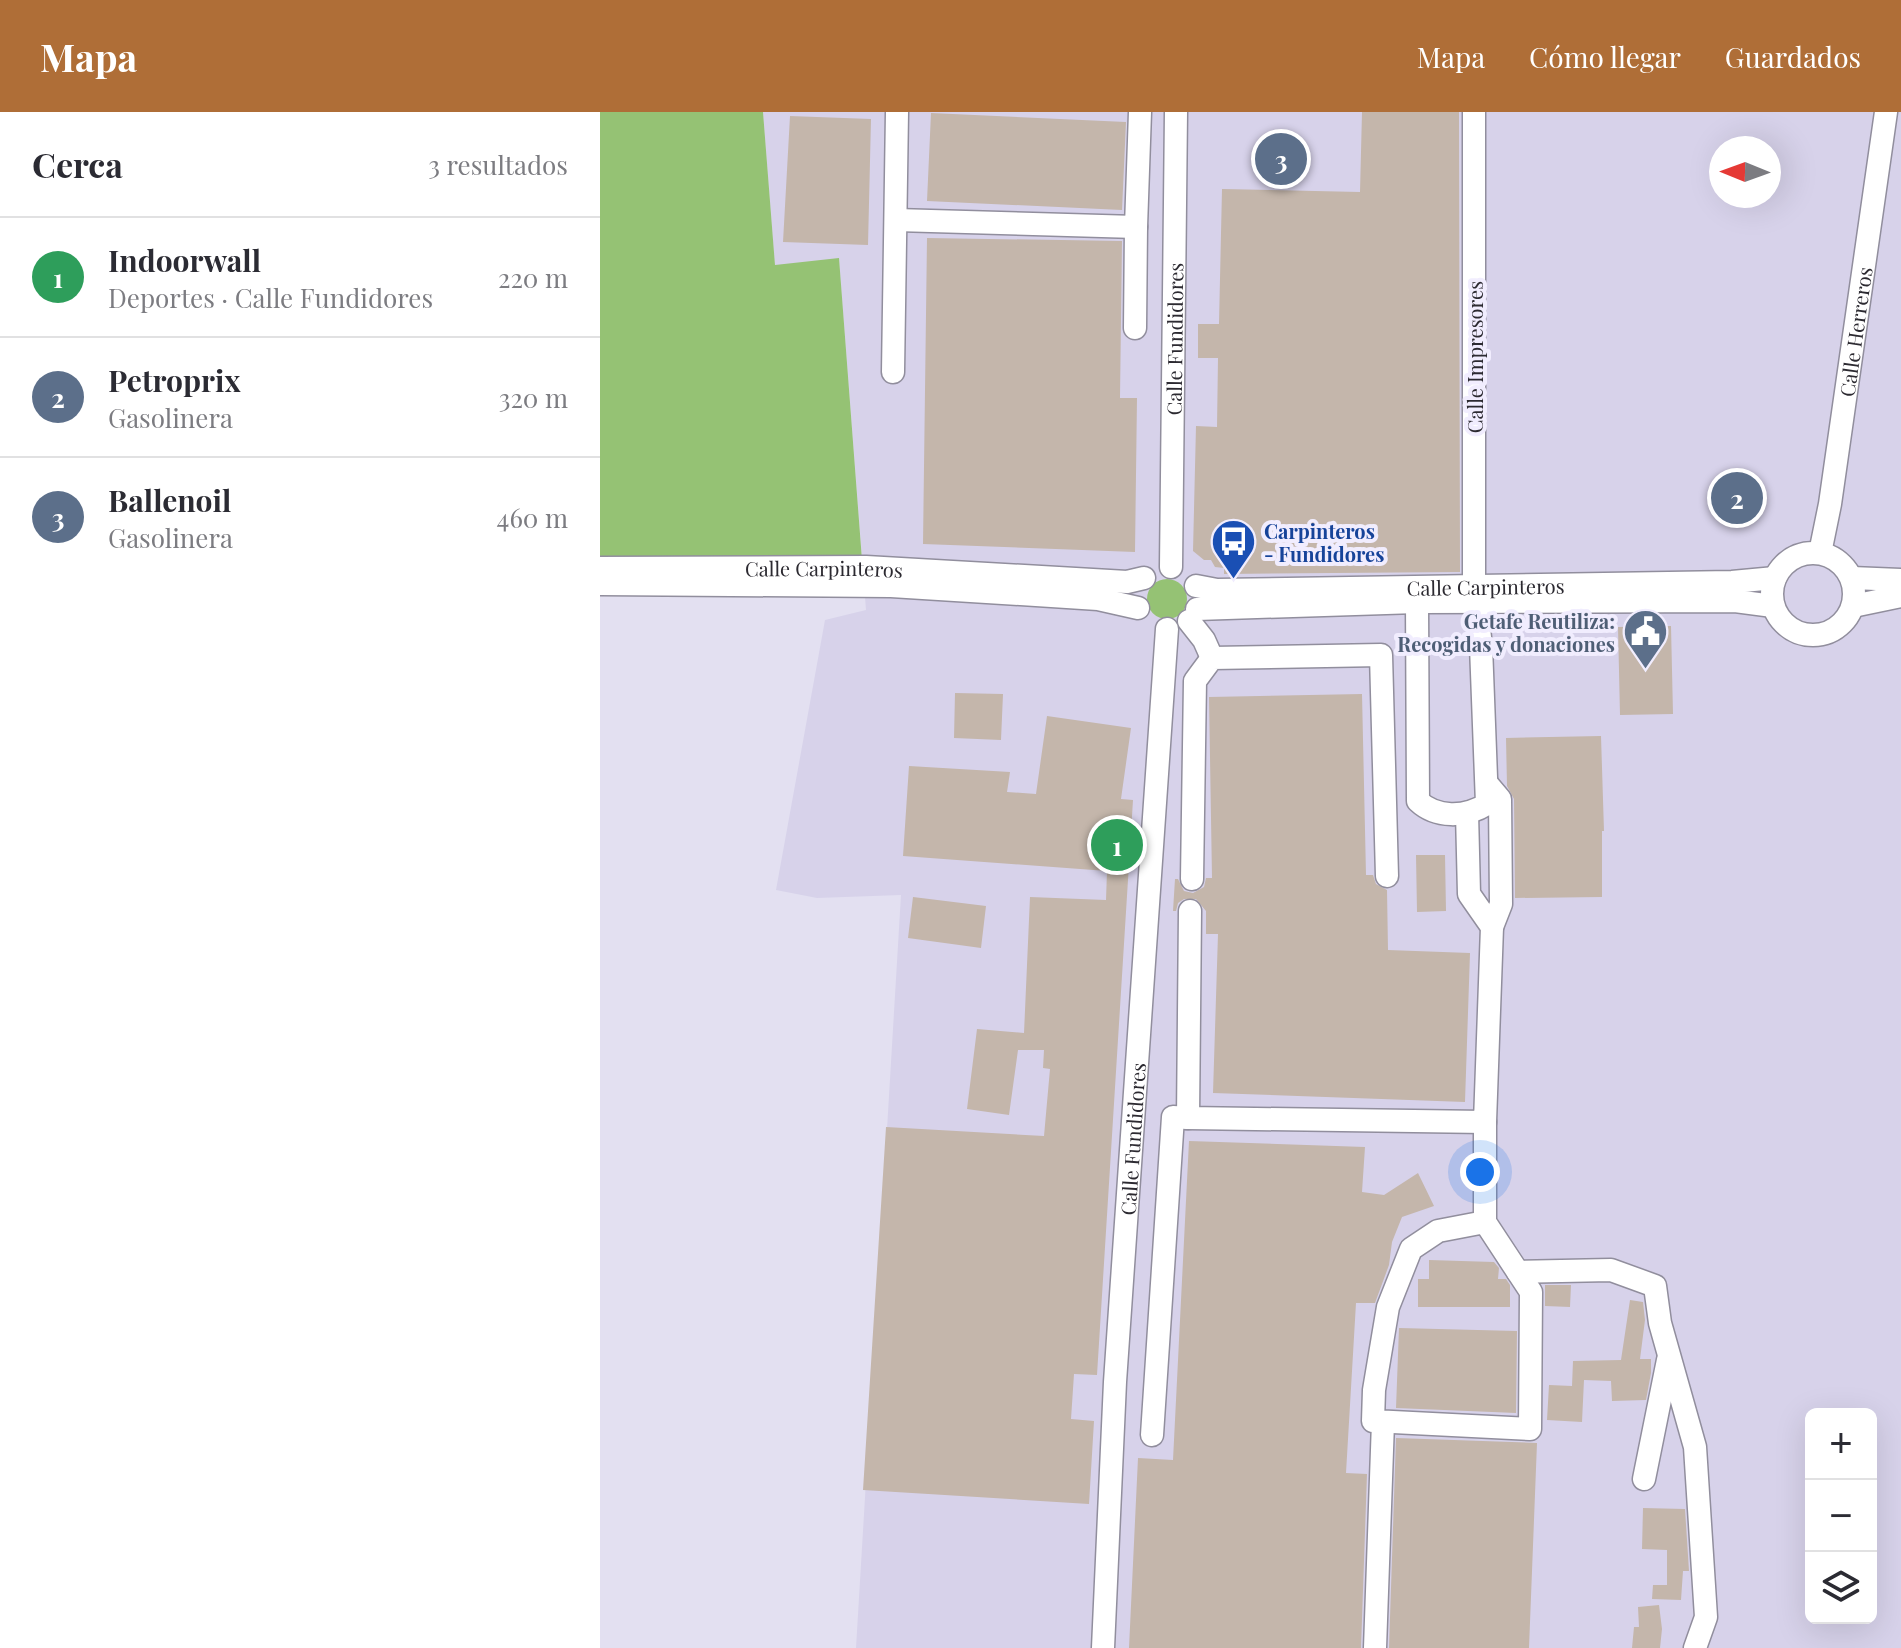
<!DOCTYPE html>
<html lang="es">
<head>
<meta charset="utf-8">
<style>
  :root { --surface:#fff; --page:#f2f2f3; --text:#2b2b33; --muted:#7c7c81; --line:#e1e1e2; --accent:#af6e37 }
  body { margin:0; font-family:"Playfair Display",serif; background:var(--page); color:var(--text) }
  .controls { position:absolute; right:24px; bottom:24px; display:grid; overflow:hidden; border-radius:12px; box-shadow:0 8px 32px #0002 }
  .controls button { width:72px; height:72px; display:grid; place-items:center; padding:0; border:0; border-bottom:2px solid var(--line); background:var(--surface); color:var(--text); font:40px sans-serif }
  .compass { position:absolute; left:1109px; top:24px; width:72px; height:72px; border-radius:50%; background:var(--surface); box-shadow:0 8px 32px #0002; rotate:271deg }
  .you { position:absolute; left:880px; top:1060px; width:28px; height:28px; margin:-20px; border:6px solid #fff; border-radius:50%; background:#1a73e8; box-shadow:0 0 0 12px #1a73e833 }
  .badge { display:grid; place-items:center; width:52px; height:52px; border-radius:50%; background:var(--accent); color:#fff; font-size:26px; font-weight:700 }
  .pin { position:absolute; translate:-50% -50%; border:4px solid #fff; box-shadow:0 2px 8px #0006 }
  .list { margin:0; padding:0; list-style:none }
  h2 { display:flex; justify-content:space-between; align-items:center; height:104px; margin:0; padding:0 32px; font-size:34px }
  h2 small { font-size:26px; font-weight:400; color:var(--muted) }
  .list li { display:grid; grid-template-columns:52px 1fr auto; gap:24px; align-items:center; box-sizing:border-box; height:120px; padding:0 32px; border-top:2px solid var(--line) }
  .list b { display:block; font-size:30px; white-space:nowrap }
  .list p { margin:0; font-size:26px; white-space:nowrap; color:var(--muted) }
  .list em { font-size:26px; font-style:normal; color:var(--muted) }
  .icon { flex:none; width:44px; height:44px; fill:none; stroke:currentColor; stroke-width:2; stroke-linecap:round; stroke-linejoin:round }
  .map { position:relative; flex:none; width:1301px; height:1536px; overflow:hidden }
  header { display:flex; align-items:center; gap:48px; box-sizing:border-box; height:112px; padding:0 40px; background:var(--accent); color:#fff }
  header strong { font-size:38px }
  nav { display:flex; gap:44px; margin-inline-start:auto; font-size:28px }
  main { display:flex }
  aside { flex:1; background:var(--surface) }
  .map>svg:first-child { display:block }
</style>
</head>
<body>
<header>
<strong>Mapa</strong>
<nav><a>Mapa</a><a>Cómo llegar</a><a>Guardados</a></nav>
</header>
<main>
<aside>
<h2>Cerca<small>3 resultados</small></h2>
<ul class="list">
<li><span class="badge" style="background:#2e9e5b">1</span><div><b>Indoorwall</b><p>Deportes · Calle Fundidores</p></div><em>220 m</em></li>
<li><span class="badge" style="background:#5c6f8a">2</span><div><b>Petroprix</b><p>Gasolinera</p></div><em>320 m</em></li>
<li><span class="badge" style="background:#5c6f8a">3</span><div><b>Ballenoil</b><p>Gasolinera</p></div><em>460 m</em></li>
</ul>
</aside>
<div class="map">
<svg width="1301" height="1536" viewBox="0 0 1301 1536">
  <rect width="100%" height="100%" fill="#e3e0f1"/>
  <path fill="#d7d2ea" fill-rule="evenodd" d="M 163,0 L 1301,0 L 1301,1536 L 256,1536 L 301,783 L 217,786 L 176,778 L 225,508 L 266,498 L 239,147 L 175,154 ZM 1121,36 L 1169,36 L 1169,84 L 1121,84 ZM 1211,1302 L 1271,1302 L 1271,1506 L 1211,1506 Z"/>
  <path fill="#95c274" d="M 0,0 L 163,0 L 175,153 L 239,146 L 262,448 L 0,449 Z
    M547 487a20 20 0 1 1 40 0a20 20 0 1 1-40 0Z"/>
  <path fill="#c4b6ab" d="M 762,0 L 859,0 L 860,460 L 624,462 L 624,456 L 615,455 L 611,448 L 604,448 L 593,439 L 596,314 L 617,315 L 618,246 L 598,246 L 598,212 L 619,212 L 622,77 L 760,80 Z
    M 331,1 L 526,10 L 522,98 L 327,89 Z
    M 190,4 L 271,7 L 268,133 L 183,130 Z
    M 327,126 L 522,129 L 520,286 L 537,286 L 535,440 L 323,432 Z
    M 1131,362 L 1147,363 L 1142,410 L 1127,408 Z
    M 1071,514 L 1073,602 L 1020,603 L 1018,515 Z
    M 355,581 L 403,582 L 401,628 L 354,626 Z
    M 762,582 L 766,763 L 773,763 L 776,772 L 787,778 L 788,838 L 870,841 L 865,990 L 613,981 L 618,822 L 606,822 L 606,799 L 596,787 L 584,787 L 578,791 L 576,799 L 573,799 L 575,767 L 578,767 L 584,779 L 593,781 L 604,775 L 606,766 L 612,766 L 609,585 Z
    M 447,604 L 531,616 L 521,687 L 533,688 L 497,1263 L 474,1262 L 471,1307 L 494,1309 L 489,1392 L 263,1378 L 286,1015 L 444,1024 L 450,957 L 443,956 L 444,938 L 418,938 L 409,1003 L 367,997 L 377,917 L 424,921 L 430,785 L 506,788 L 507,759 L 303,744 L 309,654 L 410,660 L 407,680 L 436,682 Z
    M 1001,624 L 1004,719 L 1002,719 L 1002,785 L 915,786 L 914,687 L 907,674 L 906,626 Z
    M 816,743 L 845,743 L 846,799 L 817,800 Z
    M 313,785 L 386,794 L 381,836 L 308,826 Z
    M 589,1029 L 765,1035 L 762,1080 L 784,1083 L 818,1061 L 834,1094 L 802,1105 L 792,1130 L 789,1153 L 775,1191 L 756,1191 L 746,1361 L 767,1362 L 761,1536 L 529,1536 L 538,1346 L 573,1348 Z
    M 829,1148 L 894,1150 L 899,1156 L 898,1167 L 906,1167 L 910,1173 L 910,1195 L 818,1195 L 818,1167 L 829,1167 Z
    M 945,1173 L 971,1173 L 970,1195 L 945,1194 Z
    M 1030,1188 L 1043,1190 L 1045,1208 L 1040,1247 L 1051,1247 L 1051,1261 L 1046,1288 L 1012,1289 L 1011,1269 L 984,1268 L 982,1310 L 947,1308 L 949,1273 L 972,1274 L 973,1249 L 1021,1248 Z
    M 799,1216 L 917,1219 L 916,1301 L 796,1296 Z
    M 796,1326 L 937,1331 L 929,1536 L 789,1536 Z
    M 1043,1396 L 1085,1397 L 1089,1459 L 1083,1459 L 1081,1488 L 1052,1487 L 1053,1473 L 1067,1473 L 1067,1438 L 1042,1437 Z
    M 1059,1493 L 1062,1517 L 1060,1536 L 1032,1536 L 1034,1515 L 1039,1515 L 1038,1495 Z"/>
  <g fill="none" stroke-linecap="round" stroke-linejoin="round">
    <defs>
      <g id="minor">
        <path d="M 296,108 L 536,115 L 540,0"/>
        <path d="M 535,216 L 536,115"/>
        <path d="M 293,260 L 297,0"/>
        <circle cx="1213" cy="482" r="41"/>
        <path id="s1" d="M 1220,441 L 1230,392 L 1286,0"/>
        <path id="s2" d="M 571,455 L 576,0"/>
        <path id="s3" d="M 0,456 L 266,455 L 527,470 L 544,466"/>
        <path d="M 1252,466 L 1301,468"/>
        <path d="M 0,472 L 291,474 L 498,487 L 538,496"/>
        <path id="s4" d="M 596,474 L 617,478 L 1132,470 L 1175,466"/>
        <path d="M 817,490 L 818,689 C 836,706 865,706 887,692 L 881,534 L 874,474 L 874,0"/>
        <path d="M 1253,494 L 1301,484"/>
        <path d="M 597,497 L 817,490 L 1135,489 L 1173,494"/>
        <path d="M 589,509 L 604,528 L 612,546"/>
        <path d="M 889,674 L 900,687 L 901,792 L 892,815"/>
        <path d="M 592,767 L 595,569 L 612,546 L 781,543 L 787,764"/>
        <path d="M 590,799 L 588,1006 L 885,1010 L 892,815 L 869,782 L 867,701"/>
        <path d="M 885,1110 L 931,1180 L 930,1317 L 773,1309 L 774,1278 L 788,1195 L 811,1137 L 838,1119 L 885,1110 L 885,1010"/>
        <path d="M 918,1160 L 1011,1158 L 1055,1174 L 1060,1211 L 1095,1335 L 1106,1505 L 1095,1536"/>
        <path d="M 552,1323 L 573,1005 L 588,1006"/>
        <path d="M 1044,1367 L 1068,1248"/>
        <path id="s5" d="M 503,1536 L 515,1270 L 567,517"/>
        <path d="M 775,1536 L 783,1310"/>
      </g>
    </defs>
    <use href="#minor" stroke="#918e9d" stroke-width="25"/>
    <use href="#minor" stroke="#fff" stroke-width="22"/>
  </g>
  <defs>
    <symbol id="bus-pin" viewBox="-11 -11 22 30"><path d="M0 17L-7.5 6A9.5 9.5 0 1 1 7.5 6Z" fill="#1a4fb4" stroke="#f1edfe"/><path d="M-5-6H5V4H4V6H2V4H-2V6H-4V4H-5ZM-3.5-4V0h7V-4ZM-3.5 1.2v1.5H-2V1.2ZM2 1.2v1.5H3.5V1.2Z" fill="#fff"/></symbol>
    <symbol id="civic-pin" viewBox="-11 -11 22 30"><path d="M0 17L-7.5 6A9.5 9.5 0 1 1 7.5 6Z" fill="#5c6f8a" stroke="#f1edfe"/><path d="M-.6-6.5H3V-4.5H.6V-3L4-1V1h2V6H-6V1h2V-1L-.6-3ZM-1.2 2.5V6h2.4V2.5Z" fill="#fff"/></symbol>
  </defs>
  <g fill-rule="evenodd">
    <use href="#bus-pin" x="608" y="404" width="51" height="69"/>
    <use href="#civic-pin" x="1020" y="494" width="51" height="69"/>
  </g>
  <g text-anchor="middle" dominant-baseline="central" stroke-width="8" stroke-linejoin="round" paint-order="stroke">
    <g font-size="20" fill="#2c2a31" stroke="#f1edfe">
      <text stroke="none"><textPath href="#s1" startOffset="224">Calle Herreros</textPath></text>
      <text stroke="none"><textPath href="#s2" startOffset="228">Calle Fundidores</textPath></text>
      <text transform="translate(874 245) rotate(-90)">Calle Impresores</text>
      <text stroke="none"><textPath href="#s3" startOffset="224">Calle Carpinteros</textPath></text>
      <text stroke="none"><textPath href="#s4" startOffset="290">Calle Carpinteros</textPath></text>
      <text stroke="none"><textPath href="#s5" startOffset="510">Calle Fundidores</textPath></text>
    </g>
    <g font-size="20" font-weight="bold" fill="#164399" stroke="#f1edfe" text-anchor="start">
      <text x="664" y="418">Carpinteros<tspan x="664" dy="23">- Fundidores</tspan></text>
    </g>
    <g font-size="20" font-weight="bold" fill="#4e5e75" stroke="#f1edfe" text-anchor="end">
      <text x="1015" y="508">Getafe Reutiliza:<tspan x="1015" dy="23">Recogidas y donaciones</tspan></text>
    </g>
  </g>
</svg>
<div class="controls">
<button>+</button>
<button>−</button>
<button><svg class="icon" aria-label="layers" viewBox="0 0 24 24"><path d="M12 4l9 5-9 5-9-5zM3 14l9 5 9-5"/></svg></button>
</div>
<svg class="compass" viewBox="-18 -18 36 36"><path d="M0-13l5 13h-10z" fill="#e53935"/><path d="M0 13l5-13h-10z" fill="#7c7c81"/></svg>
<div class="you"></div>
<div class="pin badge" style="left:517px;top:733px;background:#2e9e5b">1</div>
<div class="pin badge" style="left:1137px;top:386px;background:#5c6f8a">2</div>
<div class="pin badge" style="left:681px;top:47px;background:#5c6f8a">3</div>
</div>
</main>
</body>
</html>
